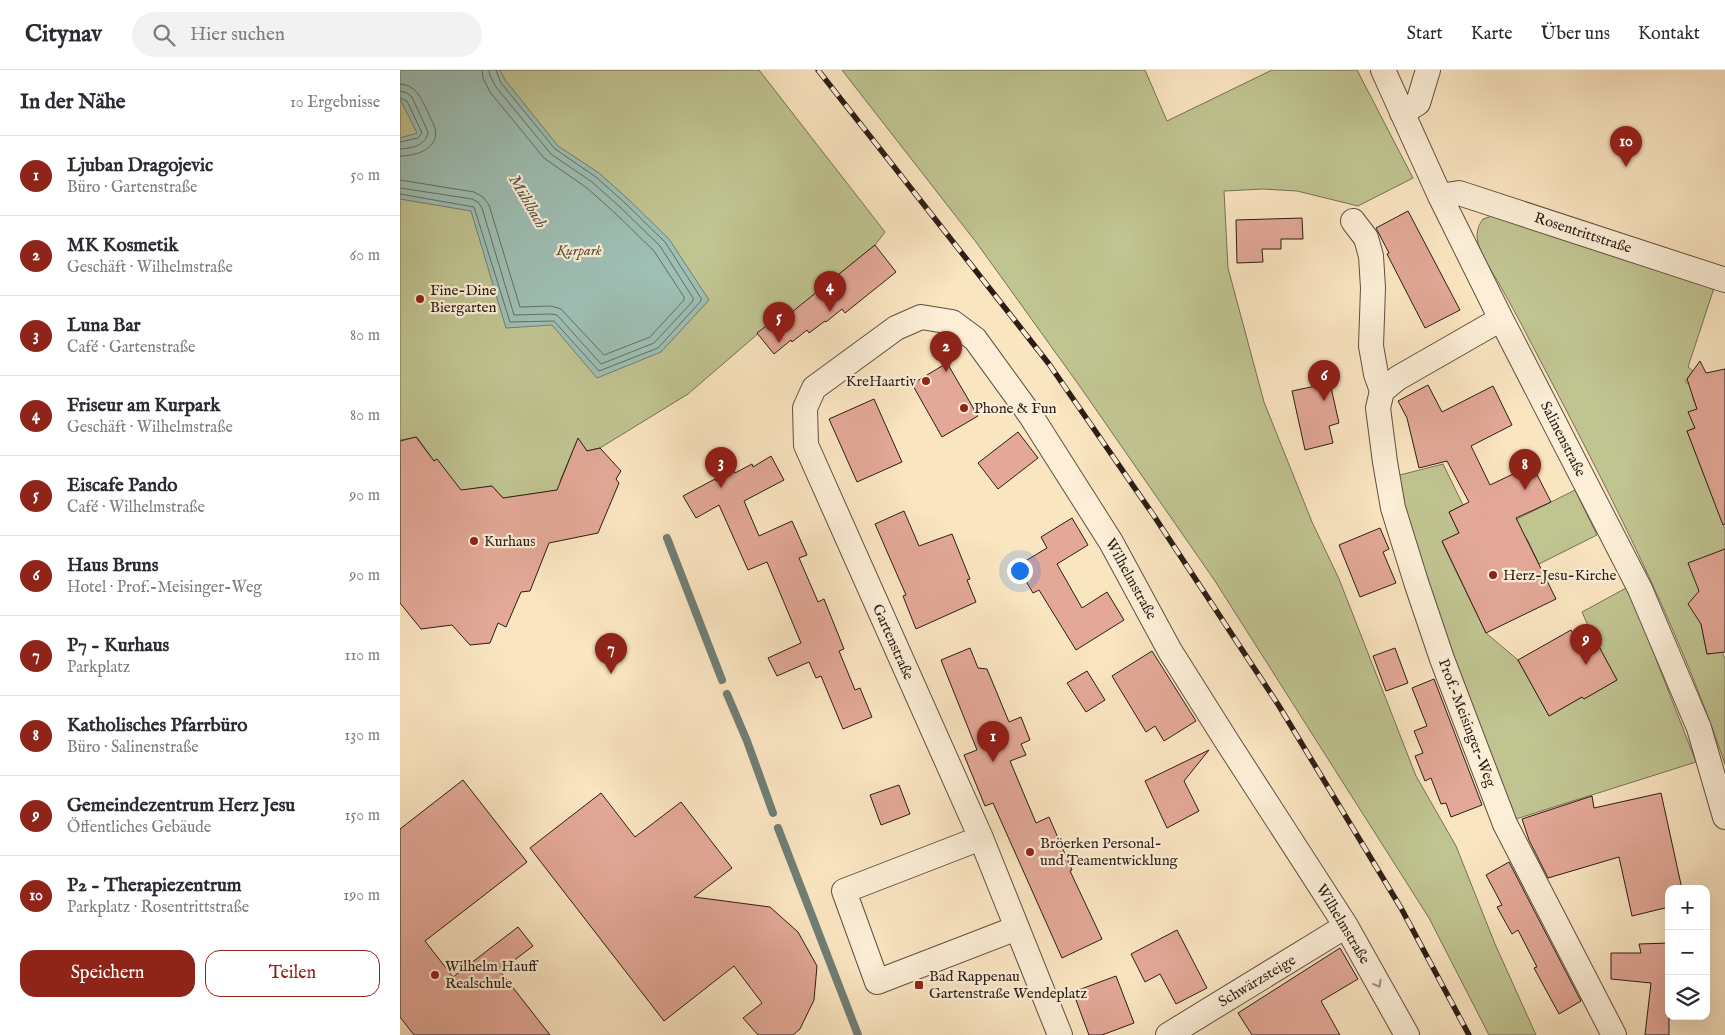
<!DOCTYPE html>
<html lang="de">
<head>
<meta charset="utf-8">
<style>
  :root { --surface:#fff; --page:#f2f2f3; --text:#2b2b33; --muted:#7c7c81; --line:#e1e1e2; --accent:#8f2418 }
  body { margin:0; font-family:"IM FELL English",serif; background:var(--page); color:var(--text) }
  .controls { position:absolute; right:15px; bottom:15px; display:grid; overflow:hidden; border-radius:10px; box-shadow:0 5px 20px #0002 }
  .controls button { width:45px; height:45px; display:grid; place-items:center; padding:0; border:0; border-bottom:1px solid var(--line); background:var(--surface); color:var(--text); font:25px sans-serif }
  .you { position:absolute; left:619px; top:500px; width:18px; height:18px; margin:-12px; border:4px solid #fff; border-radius:50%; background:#1a73e8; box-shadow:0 0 0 8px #1a73e833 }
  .badge { display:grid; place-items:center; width:32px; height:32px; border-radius:50%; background:var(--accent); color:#fff; font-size:16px; font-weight:700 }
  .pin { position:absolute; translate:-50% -41px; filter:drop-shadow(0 1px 2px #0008) }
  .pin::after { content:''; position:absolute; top:26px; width:18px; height:15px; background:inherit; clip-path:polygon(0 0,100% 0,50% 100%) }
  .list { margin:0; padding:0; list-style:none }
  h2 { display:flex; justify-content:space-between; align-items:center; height:65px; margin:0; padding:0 20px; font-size:21px }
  h2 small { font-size:16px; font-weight:400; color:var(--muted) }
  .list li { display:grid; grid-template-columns:32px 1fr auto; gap:15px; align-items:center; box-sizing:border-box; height:80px; padding:0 20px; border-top:1px solid var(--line) }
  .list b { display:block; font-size:19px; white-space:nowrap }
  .list p { margin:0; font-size:16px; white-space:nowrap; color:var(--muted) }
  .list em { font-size:16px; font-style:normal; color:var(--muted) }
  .actions { display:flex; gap:10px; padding:15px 20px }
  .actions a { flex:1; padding:11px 0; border:1px solid var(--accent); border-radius:15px; text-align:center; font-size:18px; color:var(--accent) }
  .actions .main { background:var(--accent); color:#fff }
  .icon { flex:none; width:28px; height:28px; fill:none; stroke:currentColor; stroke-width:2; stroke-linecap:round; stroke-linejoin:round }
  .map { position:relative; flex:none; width:1325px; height:965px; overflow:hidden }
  header { display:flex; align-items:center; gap:30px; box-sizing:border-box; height:70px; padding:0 25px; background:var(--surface); border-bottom:1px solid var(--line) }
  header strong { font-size:24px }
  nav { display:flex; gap:28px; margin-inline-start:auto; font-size:18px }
  .search { width:350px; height:45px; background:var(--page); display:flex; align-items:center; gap:12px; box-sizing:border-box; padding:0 18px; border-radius:28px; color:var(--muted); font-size:19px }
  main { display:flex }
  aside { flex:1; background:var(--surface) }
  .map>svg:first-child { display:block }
</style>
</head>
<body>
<header>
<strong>Citynav</strong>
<div class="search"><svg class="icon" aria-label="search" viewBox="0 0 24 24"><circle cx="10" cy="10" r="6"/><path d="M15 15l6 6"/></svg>Hier suchen</div>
<nav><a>Start</a><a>Karte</a><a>Über uns</a><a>Kontakt</a></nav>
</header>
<main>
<aside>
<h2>In der Nähe<small>10 Ergebnisse</small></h2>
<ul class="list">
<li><span class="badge">1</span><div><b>Ljuban Dragojevic</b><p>Büro · Gartenstraße</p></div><em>50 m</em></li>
<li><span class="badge">2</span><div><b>MK Kosmetik</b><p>Geschäft · Wilhelmstraße</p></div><em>60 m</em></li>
<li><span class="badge">3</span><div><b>Luna Bar</b><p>Café · Gartenstraße</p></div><em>80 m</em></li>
<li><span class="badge">4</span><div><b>Friseur am Kurpark</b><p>Geschäft · Wilhelmstraße</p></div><em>80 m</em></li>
<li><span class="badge">5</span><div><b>Eiscafe Pando</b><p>Café · Wilhelmstraße</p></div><em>90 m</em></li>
<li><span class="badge">6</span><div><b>Haus Bruns</b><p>Hotel · Prof.-Meisinger-Weg</p></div><em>90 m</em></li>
<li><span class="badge">7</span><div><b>P7 - Kurhaus</b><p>Parkplatz</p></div><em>110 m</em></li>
<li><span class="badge">8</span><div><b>Katholisches Pfarrbüro</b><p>Büro · Salinenstraße</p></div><em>130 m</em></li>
<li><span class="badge">9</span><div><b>Gemeindezentrum Herz Jesu</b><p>Öffentliches Gebäude</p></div><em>150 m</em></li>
<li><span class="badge">10</span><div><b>P2 - Therapiezentrum</b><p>Parkplatz · Rosentrittstraße</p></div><em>190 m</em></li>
</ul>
<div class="actions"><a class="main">Speichern</a><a>Teilen</a></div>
</aside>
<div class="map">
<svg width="1325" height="965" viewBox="0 0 1325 965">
  <rect width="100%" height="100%" fill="#fae5c1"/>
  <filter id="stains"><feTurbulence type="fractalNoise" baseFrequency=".004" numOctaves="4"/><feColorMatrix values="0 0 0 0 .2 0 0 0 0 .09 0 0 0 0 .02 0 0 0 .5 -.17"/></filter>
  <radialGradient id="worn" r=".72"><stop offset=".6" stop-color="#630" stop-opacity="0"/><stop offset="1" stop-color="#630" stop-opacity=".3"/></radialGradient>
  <path fill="#c0c491" stroke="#767054" d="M 0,0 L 359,0 L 485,162 L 475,175 L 424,216 L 426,219 L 392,242 L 390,240 L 376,252 L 374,250 L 288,324 L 200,378 L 187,381 L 179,370 L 177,371 L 160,411 L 162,414 L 160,420 L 103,428 L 92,416 L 58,421 L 37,389 L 34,391 L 17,367 L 1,370 L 0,369 Z
    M 442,0 L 745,0 L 767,51 L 872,0 L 957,0 L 1013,108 L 958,136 L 897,121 L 863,119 L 824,121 L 828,198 L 864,332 L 912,452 L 939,509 L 1016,706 L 1056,776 L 1095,874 L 1136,965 L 1089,965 L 1029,848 L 815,511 L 681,318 L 576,172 Z
    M 1092,146 L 1314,218 L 1288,297 L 1293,301 L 1285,312 L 1296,317 L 1292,325 L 1297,339 L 1289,343 L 1295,358 L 1287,361 L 1325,459 L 1325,479 L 1299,521 L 1301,554 L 1307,584 L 1322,582 L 1325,589 L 1325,694 C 1275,547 1202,408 1130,271 C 1121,253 1111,235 1101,217 C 1093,202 1079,185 1077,167 C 1077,159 1079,155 1083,149 Z
    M 1043,394 L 1063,435 L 1049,442 L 1059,463 L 1042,472 L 1086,563 L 1118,590 L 1149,646 L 1182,627 L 1184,629 L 1217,610 L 1190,560 L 1182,542 L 1228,517 L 1296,692 L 1116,749 L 1024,510 L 996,406 Z
    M 1175,420 L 1197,465 L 1139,494 L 1127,469 L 1105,455 Z"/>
  <path fill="#9ebfb4" stroke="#707e75" d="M 0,0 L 100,0 L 105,10 L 158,76 L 199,103 L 228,129 L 269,169 L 309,230 L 261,282 L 197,308 L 152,255 L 106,258 L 71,141 L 0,129 L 0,68 L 17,63 L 0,29 Z"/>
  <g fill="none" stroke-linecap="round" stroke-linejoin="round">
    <path stroke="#646e65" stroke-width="1" d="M 0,14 C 16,15 20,27 27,40 C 29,46 33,52 35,58 C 40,79 16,86 0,86
      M 0,21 L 7,23 L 12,27 L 28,62 C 26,76 12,78 0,79
      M 0,28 L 7,31 L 22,63 L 18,68 L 0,72
      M 0,110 L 74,122 L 83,127 L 89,135 L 120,237 L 151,236 L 161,239 L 204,285 L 250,267 L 284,230 L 284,227 L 254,181 L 215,143 L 187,118 L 144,88 L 90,22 L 83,8 L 82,0
      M 0,118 L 72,129 L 78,132 L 82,138 L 114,245 L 151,244 L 157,245 L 201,294 L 254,273 L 293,231 L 293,228 L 260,176 L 220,137 L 192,112 L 151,84 L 96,17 L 90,6 L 89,0
      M 0,124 L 74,137 L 110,252 L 154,251 L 199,301 L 258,278 L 301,231 L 301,228 L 265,172 L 225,133 L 196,107 L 155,79 L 101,13 L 96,0"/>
    <path stroke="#707e75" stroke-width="8" d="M 267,468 L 322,610
      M 327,624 L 347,671 L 373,743
      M 378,758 L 458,965"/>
  </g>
  <path fill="#e3a897" stroke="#2b1d16" d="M 1008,141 L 1060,240 L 1025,258 L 987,184 L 989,183 L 976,158 Z
    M 902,148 L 903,169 L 881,169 L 881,179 L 862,179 L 863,192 L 837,193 L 836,150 Z
    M 475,175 L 496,202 L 445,243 L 442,239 L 426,252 L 425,251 L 409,263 L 407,260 L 392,272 L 391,270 L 374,284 L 357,263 L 374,250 L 376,252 L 390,240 L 392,242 Z
    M 1300,291 L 1306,303 L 1325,299 L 1325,454 L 1323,455 L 1287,361 L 1295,358 L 1288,342 L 1297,339 L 1287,309 Z
    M 547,293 L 578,346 L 542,367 L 512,314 Z
    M 930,313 L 939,353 L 929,356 L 933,373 L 905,380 L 892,321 Z
    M 1028,315 L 1042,342 L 1093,316 L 1112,355 L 1071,376 L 1090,415 L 1132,395 L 1151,432 L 1116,448 L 1156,529 L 1086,563 L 1042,471 L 1059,463 L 1049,442 L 1069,432 L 1047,391 L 1019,398 L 1007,348 L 998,331 Z
    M 474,329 L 502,392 L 457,412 L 429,349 Z
    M 618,362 L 638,388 L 598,419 L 578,393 Z
    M 16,367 L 34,391 L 37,389 L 61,420 L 92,416 L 103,428 L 157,420 L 178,368 L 187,381 L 200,378 L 221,401 L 216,409 L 219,413 L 198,463 L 149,473 L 130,521 L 121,522 L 106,557 L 98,553 L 90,573 L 70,575 L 52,555 L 21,559 L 0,533 L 0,371 Z
    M 371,386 L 384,410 L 344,431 L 359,466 L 392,451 L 407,485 L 399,488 L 418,532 L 424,529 L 444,579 L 439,581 L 455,620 L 460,618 L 472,647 L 443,659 L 421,606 L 416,608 L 409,592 L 377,606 L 368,588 L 401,573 L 367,492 L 348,500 L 319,435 L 296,448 L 283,426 L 315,409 L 316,411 L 334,401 L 335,403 L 352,394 L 353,397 Z
    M 504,441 L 519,476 L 552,464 L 570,509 L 567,510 L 576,532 L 516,559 L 503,526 L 506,525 L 475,454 Z
    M 672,448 L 688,475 L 657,494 L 682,538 L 707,522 L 724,550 L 676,580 L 639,520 L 633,523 L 617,496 L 647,478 L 641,467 Z
    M 980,458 L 989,479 L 983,482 L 996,513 L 960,527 L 939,475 Z
    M 1325,479 L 1325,582 L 1307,584 L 1301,554 L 1288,534 L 1299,521 L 1288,493 Z
    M 1171,560 L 1176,568 L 1190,560 L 1217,610 L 1184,629 L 1182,627 L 1149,646 L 1118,590 Z
    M 570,578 L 578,598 L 587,599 L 609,652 L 621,647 L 630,670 L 621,674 L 626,685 L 610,691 L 636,753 L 649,747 L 672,800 L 670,801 L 702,869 L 662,888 L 593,733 L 585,736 L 564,685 L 577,680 L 541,590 Z
    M 995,578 L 1008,613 L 986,621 L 973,586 Z
    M 752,581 L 796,651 L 764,671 L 755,656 L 746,662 L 712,606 Z
    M 687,601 L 705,630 L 686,642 L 667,613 Z
    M 1034,609 L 1082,735 L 1051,747 L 1046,733 L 1041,734 L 1031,708 L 1025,711 L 1015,686 L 1023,683 L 1014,661 L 1027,656 L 1012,618 Z
    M 809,680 L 784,711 L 799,741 L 767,758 L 745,711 Z
    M 63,710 L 127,792 L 25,871 L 53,907 L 118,857 L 133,876 L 100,901 L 150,965 L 14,965 L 0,947 L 0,759 Z
    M 499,715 L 510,744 L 481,755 L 470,725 Z
    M 201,723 L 235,767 L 281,732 L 332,798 L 294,827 L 370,837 L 398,862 L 417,896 L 414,930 L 400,959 L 393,965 L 358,965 L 343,948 L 362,933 L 334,896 L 264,951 L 130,778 Z
    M 1261,723 L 1282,819 L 1269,819 L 1269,837 L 1232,846 L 1219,787 L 1148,808 L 1129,770 L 1122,749 L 1192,726 L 1194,738 Z
    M 1109,792 L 1181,931 L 1159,944 L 1134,898 L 1137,897 L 1118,860 L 1112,864 L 1097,837 L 1102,835 L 1086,805 Z
    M 777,860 L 807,918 L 776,934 L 760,904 L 745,912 L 731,884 Z
    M 1269,873 L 1269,965 L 1245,965 L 1251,913 L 1211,909 L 1211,883 L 1241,883 L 1239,874 Z
    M 940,878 L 958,909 L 921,931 L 940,965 L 852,965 L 838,943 Z
    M 716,906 L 734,953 L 702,965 L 689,965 L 673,922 Z"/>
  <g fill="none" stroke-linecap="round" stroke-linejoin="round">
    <defs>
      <path id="minor" d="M 983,0 L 1040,126 L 1101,249 L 1240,519 L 1299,658 L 1325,747
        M 1002,43 L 1018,33 L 1028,0
        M 1040,126 L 1059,123 L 1325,210
        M 953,151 L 966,168 L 971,186 L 973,218 L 971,276 L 976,304 L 982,321 L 978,338 L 985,392 L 993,438 L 1016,512 L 1042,589 L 1105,754 L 1214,965
        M 982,321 L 998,308 L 1101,249
        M 581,768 L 444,821 L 477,912 L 617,858
        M 660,965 L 581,768 L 406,375 L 405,338 L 414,318 L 496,258 L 521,247 L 552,252 L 575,269 L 631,346 L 711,472 L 770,581 L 826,670 L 946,856 L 1007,965
        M 768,965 L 946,856"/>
    </defs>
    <use href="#minor" stroke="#5f4f41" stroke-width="26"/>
    <use href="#minor" stroke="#fceed7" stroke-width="24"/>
    <defs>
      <path id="rail" d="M 418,0 L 649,294 L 754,446 L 879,636 L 1001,838 L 1069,965"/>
    </defs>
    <use href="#rail" stroke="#2b1d16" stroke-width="5.5"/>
    <use href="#rail" stroke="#fceed7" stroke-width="4" stroke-dasharray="11" stroke-linecap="butt"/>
  </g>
  <defs><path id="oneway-chevron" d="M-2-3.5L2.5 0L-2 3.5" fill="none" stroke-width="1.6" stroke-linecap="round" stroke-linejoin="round" transform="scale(1.25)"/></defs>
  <use stroke="#9e9080" href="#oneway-chevron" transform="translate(978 914) rotate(61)"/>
  <g fill="#8f2418" stroke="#fceed7" stroke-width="2">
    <circle cx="20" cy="229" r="5"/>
    <circle cx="526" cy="311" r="5"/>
    <circle cx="564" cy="338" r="5"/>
    <circle cx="74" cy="471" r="5"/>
    <circle cx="1093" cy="505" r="5"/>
    <circle cx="630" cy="782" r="5"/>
    <circle cx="35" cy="905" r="5"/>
    <rect x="514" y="910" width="10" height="10" rx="2.5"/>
  </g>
  <g text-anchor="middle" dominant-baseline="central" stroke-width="4.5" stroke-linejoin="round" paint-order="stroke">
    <g font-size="15" fill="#2b1d16" stroke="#fceed7">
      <text transform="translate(1183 163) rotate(18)">Rosentrittstraße</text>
      <text transform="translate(1163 369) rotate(63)">Salinenstraße</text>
      <text transform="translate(731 509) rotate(61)">Wilhelmstraße</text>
      <text transform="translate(493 572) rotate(66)">Gartenstraße</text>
      <text transform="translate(1067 653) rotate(69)">Prof.-Meisinger-Weg</text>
      <text transform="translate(943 854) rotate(59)">Wilhelmstraße</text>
      <text transform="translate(857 911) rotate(-31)">Schwärzsteige</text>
    </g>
    <g font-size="15" font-style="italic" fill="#584f3b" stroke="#fceed7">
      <text x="179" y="180">Kurpark</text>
    </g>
    <g font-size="15" fill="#2b1d16" stroke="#fceed7" text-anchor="start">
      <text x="30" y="220">Fine-Dine<tspan x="30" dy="17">Biergarten</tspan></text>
      <text x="516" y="311" text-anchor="end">KreHaartiv</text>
      <text x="574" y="338">Phone &amp; Fun</text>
      <text x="84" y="471">Kurhaus</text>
      <text x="1103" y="505">Herz-Jesu-Kirche</text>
      <text x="640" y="773">Bröerken Personal-<tspan x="640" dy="17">und Teamentwicklung</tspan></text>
      <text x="45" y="896">Wilhelm Hauff<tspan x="45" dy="17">Realschule</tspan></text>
      <text x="529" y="906">Bad Rappenau<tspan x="529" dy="17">Gartenstraße Wendeplatz</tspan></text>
    </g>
    <g font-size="16" font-style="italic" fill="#53564d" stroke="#fceed7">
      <text transform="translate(127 132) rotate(60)">Mühlbach</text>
    </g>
  </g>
  <rect width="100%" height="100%" filter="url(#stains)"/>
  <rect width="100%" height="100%" fill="url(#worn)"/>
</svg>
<div class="controls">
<button>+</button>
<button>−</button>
<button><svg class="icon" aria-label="layers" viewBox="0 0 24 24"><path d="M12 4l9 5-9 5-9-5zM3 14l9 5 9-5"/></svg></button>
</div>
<div class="you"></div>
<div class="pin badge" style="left:593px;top:692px">1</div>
<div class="pin badge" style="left:546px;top:302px">2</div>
<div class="pin badge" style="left:321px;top:418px">3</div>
<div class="pin badge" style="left:430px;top:242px">4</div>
<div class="pin badge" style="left:379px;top:273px">5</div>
<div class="pin badge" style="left:924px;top:331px">6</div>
<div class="pin badge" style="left:211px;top:604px">7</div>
<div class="pin badge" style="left:1125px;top:420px">8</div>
<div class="pin badge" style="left:1186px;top:595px">9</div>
<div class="pin badge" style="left:1226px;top:97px">10</div>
</div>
</main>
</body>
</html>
